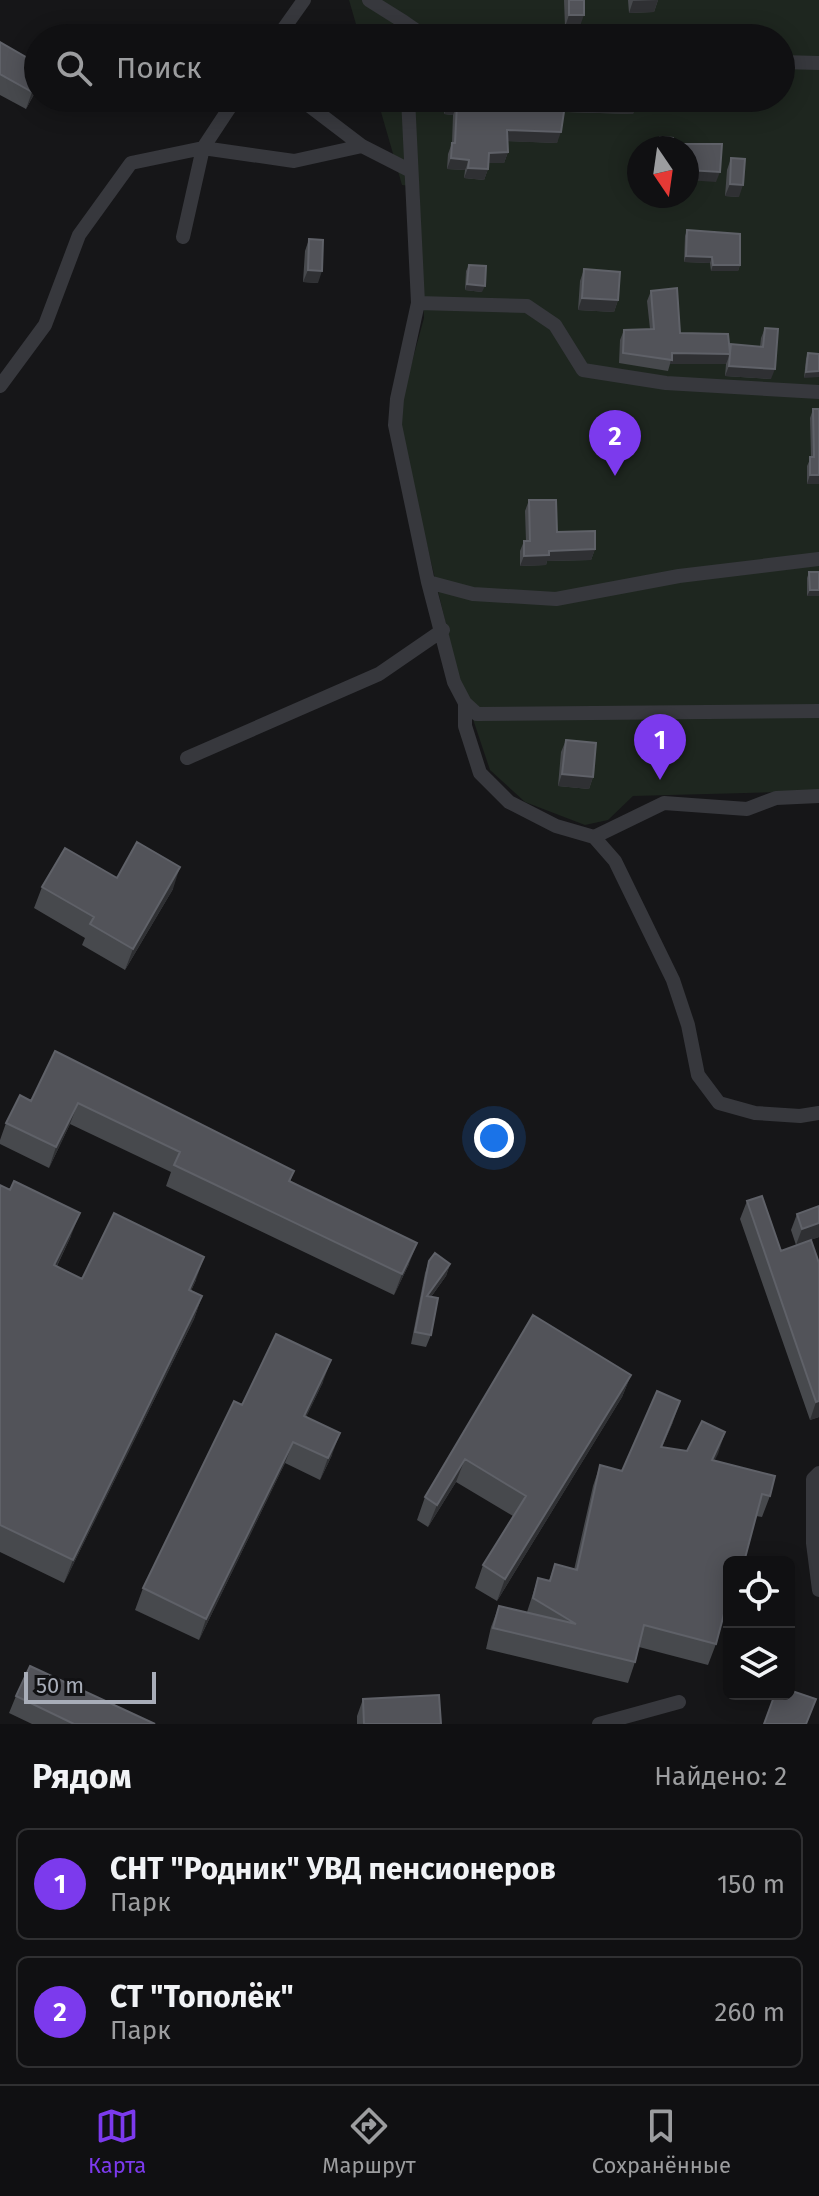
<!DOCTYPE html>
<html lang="ru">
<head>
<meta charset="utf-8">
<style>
  :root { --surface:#101012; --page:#1e1e20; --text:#f1f3f6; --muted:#9c9d9f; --line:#303032; --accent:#7c3aed }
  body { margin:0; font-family:"Fira Sans",sans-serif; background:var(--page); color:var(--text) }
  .controls { position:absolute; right:24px; bottom:24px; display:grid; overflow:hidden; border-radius:12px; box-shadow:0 4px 20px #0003 }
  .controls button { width:72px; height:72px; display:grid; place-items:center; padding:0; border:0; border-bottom:2px solid var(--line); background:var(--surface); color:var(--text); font:40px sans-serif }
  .compass { position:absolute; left:627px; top:136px; width:72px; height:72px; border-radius:50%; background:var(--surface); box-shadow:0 4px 20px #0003; rotate:167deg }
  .scale { position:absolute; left:24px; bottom:20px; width:132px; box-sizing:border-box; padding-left:8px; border:4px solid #a8adb8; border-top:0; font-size:22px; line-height:28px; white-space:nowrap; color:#a8adb8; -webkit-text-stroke:6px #111113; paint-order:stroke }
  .you { position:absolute; left:494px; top:1138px; width:28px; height:28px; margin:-20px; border:6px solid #fff; border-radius:50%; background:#1a73e8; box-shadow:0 0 0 12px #1a73e833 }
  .badge { display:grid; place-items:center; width:52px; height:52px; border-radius:50%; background:var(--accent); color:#fff; font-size:26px; font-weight:700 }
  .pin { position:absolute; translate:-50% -66px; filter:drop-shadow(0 2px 4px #0008) }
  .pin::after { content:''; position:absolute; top:42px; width:28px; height:24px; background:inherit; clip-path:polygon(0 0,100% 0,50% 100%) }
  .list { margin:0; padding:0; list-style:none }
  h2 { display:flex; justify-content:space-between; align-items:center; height:104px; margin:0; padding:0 32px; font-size:34px }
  h2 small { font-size:26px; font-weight:400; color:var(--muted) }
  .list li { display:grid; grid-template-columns:52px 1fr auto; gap:24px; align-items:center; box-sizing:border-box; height:112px; margin:0 16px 16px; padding:0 16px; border:2px solid var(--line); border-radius:12px }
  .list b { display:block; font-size:30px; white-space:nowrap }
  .list p { margin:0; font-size:26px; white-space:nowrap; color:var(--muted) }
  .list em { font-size:26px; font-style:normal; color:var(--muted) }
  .icon { flex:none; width:44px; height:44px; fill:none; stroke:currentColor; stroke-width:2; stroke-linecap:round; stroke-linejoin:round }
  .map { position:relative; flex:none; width:819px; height:1724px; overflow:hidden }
  .search { position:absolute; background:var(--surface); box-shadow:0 4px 20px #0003; left:24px; right:24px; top:24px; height:88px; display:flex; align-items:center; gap:20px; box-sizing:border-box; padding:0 28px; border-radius:44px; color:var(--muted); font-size:30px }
  .sheet { height:360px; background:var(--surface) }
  nav { display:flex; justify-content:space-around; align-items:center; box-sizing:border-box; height:112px; border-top:2px solid var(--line); background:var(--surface); font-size:22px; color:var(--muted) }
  nav a { display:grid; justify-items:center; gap:4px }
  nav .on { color:var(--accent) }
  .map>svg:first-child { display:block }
</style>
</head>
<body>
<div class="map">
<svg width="819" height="1724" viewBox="0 0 819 1724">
  <rect width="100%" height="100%" fill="#161618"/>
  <path fill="#1e261f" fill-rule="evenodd" d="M 349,0 L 819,0 L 819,791 L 633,796 L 608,820 L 585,825 L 525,802 L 490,770 L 457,671 L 403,444 L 400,406 L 424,318 L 419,187 L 402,185 L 377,98 L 781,98 L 781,38 L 360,38 ZM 639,148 L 687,148 L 687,196 L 639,196 Z"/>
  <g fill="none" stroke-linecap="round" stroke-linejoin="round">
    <path stroke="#37383d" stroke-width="14" d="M 369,0 L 404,22 L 405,38
      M 404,22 L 427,38
      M 277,38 L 304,0
      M 781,62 L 819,63
      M 299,98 L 362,146
      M 408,98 L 418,303 L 397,399 L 395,425 L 428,582 L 454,682 L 465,703 L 465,726 L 480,773 L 509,802 L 556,826 L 594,837 L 615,861 L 673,980 L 688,1025 L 698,1075 L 719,1103 L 755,1113 L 800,1116 L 819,1113
      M 183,237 L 203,148 L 294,161 L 362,146 L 411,171
      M 418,303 L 527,306 L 555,325 L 583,370 L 666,383 L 819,392
      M 0,386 L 45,325 L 79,235 L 131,163 L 203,148 L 236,98
      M 428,582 L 473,594 L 556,599 L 679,576 L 819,559
      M 465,703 L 477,714 L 819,711
      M 187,758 L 379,674 L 443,630
      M 594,837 L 664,803 L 747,809 L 776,798 L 819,796
      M 819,1473 L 813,1479 L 813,1543 L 819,1590
      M 599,1724 L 679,1702"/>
  </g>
  <path fill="#47494d" d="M 564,0 L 584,0 L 580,26 L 565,27 Z
    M 628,0 L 658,0 L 654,12 L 629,13 Z
    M 0,42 L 38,64 L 38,87 L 26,109 L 0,95 Z
    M 417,98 L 566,98 L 557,143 L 508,141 L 508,152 L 504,163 L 488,163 L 488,169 L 484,180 L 464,178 L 465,170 L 447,169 L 448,154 L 452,143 L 453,115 L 444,114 L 444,110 L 418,108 Z
    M 567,98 L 637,98 L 633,114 L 566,112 Z
    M 731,158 L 739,197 L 725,196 L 727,170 Z
    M 687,230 L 740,265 L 738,271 L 711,271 L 710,263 L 684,262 L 685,236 Z
    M 309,239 L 318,283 L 303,282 L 305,251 Z
    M 469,265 L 482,292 L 465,290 L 466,271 Z
    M 584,269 L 618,300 L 614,312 L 578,310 L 580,281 Z
    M 651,291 L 680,333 L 729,347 L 760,347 L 761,338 L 765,328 L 771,379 L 725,376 L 726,364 L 670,364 L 668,371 L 619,363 L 620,340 L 624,330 L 650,329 L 647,301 Z
    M 808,353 L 819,354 L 804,378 L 806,359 Z
    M 813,409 L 819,409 L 819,484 L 807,484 L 807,466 L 811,457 L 810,418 Z
    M 529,500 L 557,532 L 595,549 L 591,560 L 547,561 L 546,565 L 520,566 L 520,551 L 524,541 L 526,541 L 525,511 Z
    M 809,572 L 819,572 L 819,596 L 807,596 L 807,578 Z
    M 566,740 L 593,777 L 589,789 L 558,786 L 561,752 Z
    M 117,878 L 173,889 L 125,970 L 82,945 L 85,938 L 34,908 L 42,887 Z
    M 55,1051 L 294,1171 L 290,1182 L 409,1264 L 394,1295 L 166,1186 L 171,1172 L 70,1124 L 49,1168 L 0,1144 L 0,1140 L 6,1123 L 31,1101 Z
    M 0,1185 L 71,1236 L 57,1266 L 82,1279 L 196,1280 L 191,1291 L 202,1296 L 194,1319 L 64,1583 L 0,1552 Z
    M 747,1201 L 781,1251 L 819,1263 L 819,1417 L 810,1420 L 740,1219 Z
    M 819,1206 L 819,1237 L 796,1245 L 791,1230 L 797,1214 Z
    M 429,1261 L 450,1264 L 446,1276 L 431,1297 L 431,1335 L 426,1347 L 411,1344 L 425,1273 Z
    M 533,1315 L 631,1375 L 622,1397 L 497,1601 L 475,1588 L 483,1565 L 513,1516 L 456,1482 L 428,1527 L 417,1520 L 425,1497 Z
    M 323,1382 L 306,1417 L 332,1455 L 320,1480 L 285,1463 L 199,1640 L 135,1610 L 143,1588 L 242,1405 Z
    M 673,1422 L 662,1447 L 687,1451 L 725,1432 L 714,1460 L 770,1496 L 762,1517 L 756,1516 L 729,1562 L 729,1611 L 727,1617 L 723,1616 L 716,1644 L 708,1665 L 639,1647 L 635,1662 L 628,1683 L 486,1649 L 491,1627 L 499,1606 L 527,1612 L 538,1578 L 549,1581 L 555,1564 L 574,1570 L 593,1486 L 600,1465 L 622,1471 Z
    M 16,1696 L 155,1724 L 32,1724 L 9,1713 Z
    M 363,1699 L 441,1724 L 357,1724 L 357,1716 Z"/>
  <path fill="#2f3033" d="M 658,0 L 654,12 L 629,13 L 633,1 Z
    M 569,15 L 584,15 L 580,26 L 565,27 Z
    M 38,81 L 38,87 L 26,109 L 32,92 Z
    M 422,98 L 432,98 L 448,99 L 444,110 L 418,108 Z
    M 571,100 L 637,102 L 633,114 L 566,112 Z
    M 448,104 L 457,104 L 453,115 L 444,114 Z
    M 507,130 L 561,132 L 557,143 L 504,141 Z
    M 508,152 L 504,163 L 485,163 L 489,153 Z
    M 451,158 L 469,160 L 465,170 L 447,169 Z
    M 468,168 L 488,169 L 484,180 L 464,178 Z
    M 688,170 L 720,172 L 716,182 L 687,180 Z
    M 730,184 L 743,185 L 739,197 L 725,196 Z
    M 686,256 L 712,257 L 710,263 L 684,262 Z
    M 713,265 L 740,265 L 738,271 L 711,271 Z
    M 308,270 L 322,271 L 318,283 L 303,282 Z
    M 467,284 L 485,286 L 482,292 L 465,290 Z
    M 582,298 L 618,300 L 614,312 L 578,310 Z
    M 672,353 L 730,354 L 726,364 L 670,364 Z
    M 729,366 L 775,369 L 771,379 L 725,376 Z
    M 819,371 L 819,377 L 804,378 L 806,372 Z
    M 810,475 L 819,475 L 819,484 L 807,484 Z
    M 595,549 L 591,560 L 547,561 L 546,565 L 520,566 L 524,556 L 549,551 Z
    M 810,590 L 819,590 L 819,596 L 807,596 Z
    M 562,774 L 593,777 L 589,789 L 558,786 Z
    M 180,867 L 173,889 L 125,970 L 133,949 Z
    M 78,1103 L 70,1124 L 49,1168 L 56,1147 Z
    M 80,1213 L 71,1236 L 46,1288 L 54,1265 Z
    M 819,1223 L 819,1237 L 796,1245 L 802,1229 Z
    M 417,1243 L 409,1264 L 394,1295 L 402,1274 Z
    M 204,1257 L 196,1280 L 180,1313 L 189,1290 Z
    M 450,1264 L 446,1276 L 423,1308 L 427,1296 Z
    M 202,1296 L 194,1319 L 64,1583 L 73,1560 Z
    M 331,1360 L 323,1382 L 296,1438 L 304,1416 Z
    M 631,1375 L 622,1397 L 497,1601 L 505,1579 Z
    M 680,1401 L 673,1422 L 653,1468 L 661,1447 Z
    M 819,1401 L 819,1417 L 810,1420 L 816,1402 Z
    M 725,1432 L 718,1454 L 704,1481 L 712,1460 Z
    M 340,1433 L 332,1455 L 320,1480 L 328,1458 Z
    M 293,1442 L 285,1463 L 199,1640 L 206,1619 Z
    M 465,1459 L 456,1482 L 428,1527 L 437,1505 Z"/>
  <path fill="#525359" stroke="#5f6168" stroke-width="2" d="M 569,0 L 584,0 L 584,15 L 569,15 Z
    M 0,42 L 38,64 L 38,81 L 32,92 L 0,74 Z
    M 432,98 L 566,98 L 561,132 L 507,130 L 508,152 L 489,153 L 488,169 L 468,168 L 469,160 L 451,158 L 452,143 L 455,143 L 457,104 L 448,104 L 448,99 Z
    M 571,98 L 637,98 L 637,102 L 571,100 Z
    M 660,137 L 673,138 L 673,144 L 722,144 L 720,172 L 688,170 L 687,186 L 687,148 L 659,148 Z
    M 731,158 L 745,159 L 743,185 L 730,184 Z
    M 687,230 L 740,234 L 740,265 L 713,265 L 712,257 L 686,256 Z
    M 309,239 L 323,240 L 322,271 L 308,270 Z
    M 469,265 L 486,266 L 485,286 L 467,284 Z
    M 584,269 L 620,272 L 618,300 L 582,298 Z
    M 677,288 L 680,333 L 728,334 L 730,353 L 731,344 L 763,347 L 765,328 L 778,329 L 775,369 L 729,366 L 730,354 L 672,353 L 672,360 L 623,353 L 624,330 L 654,329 L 651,291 Z
    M 808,353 L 819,354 L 819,371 L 806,372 Z
    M 813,409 L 819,409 L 819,475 L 810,475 L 810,457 L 814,457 Z
    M 529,500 L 556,500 L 557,532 L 595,531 L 595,549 L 549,551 L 549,555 L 524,556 L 524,541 L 530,541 Z
    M 809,572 L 819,572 L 819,590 L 810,590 Z
    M 566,740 L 596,743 L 593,777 L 562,774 Z
    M 137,842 L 180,867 L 133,949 L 90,924 L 94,917 L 42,887 L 65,848 L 117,878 Z
    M 55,1051 L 294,1171 L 289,1181 L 417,1243 L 402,1274 L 174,1165 L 180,1152 L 78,1103 L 56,1147 L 6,1123 L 20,1095 L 31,1101 Z
    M 14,1181 L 80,1213 L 54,1265 L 82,1279 L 114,1213 L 204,1257 L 189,1290 L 202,1296 L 73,1560 L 0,1525 L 0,1185 L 10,1190 Z
    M 762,1196 L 781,1251 L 811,1240 L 819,1263 L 819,1401 L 816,1402 L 747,1201 Z
    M 819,1206 L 819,1223 L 802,1229 L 797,1214 Z
    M 435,1253 L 450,1264 L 427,1296 L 438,1298 L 431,1335 L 415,1332 L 429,1261 Z
    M 533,1315 L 631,1375 L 505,1579 L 483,1565 L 526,1496 L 465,1459 L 437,1505 L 425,1497 Z
    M 276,1334 L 331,1360 L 304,1416 L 340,1433 L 328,1458 L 293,1442 L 206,1619 L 143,1588 L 234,1401 L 242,1405 Z
    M 657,1391 L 680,1401 L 661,1447 L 687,1451 L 702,1421 L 725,1432 L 712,1460 L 775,1476 L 770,1496 L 762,1494 L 744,1562 L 729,1562 L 729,1595 L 716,1644 L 644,1625 L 635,1662 L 493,1628 L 499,1606 L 576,1624 L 533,1598 L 538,1578 L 550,1581 L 555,1564 L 577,1570 L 600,1465 L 622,1471 Z
    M 30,1666 L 155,1724 L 74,1724 L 16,1696 Z
    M 789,1690 L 816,1699 L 806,1724 L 764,1724 L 775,1694 L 789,1694 Z
    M 439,1695 L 441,1724 L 364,1724 L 363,1699 Z"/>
</svg>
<div class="controls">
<button><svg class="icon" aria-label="locate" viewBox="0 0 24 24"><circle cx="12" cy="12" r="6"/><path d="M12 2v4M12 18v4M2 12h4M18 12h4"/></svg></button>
<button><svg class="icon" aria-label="layers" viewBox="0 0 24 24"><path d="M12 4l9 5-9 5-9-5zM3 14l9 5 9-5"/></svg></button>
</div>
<svg class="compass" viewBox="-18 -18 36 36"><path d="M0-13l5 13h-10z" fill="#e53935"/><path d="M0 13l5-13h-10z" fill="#9c9d9f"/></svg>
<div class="scale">50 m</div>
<div class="you"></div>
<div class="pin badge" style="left:660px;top:780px">1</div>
<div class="pin badge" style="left:615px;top:476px">2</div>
<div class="search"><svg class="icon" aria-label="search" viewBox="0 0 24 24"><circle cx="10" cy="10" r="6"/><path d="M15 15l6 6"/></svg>Поиск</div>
</div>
<section class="sheet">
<h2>Рядом<small>Найдено: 2</small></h2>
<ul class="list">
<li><span class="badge">1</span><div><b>СНТ &quot;Родник&quot; УВД пенсионеров</b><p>Парк</p></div><em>150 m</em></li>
<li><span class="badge">2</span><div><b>СТ &quot;Тополёк&quot;</b><p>Парк</p></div><em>260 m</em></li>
</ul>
</section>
<nav>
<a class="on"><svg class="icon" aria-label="map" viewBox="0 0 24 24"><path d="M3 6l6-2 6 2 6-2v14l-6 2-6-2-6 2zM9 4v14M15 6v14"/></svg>Карта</a>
<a><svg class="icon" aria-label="directions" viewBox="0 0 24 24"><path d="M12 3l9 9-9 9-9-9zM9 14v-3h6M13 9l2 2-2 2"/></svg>Маршрут</a>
<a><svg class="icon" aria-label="saved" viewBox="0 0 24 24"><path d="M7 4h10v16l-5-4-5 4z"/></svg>Сохранённые</a>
</nav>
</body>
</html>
